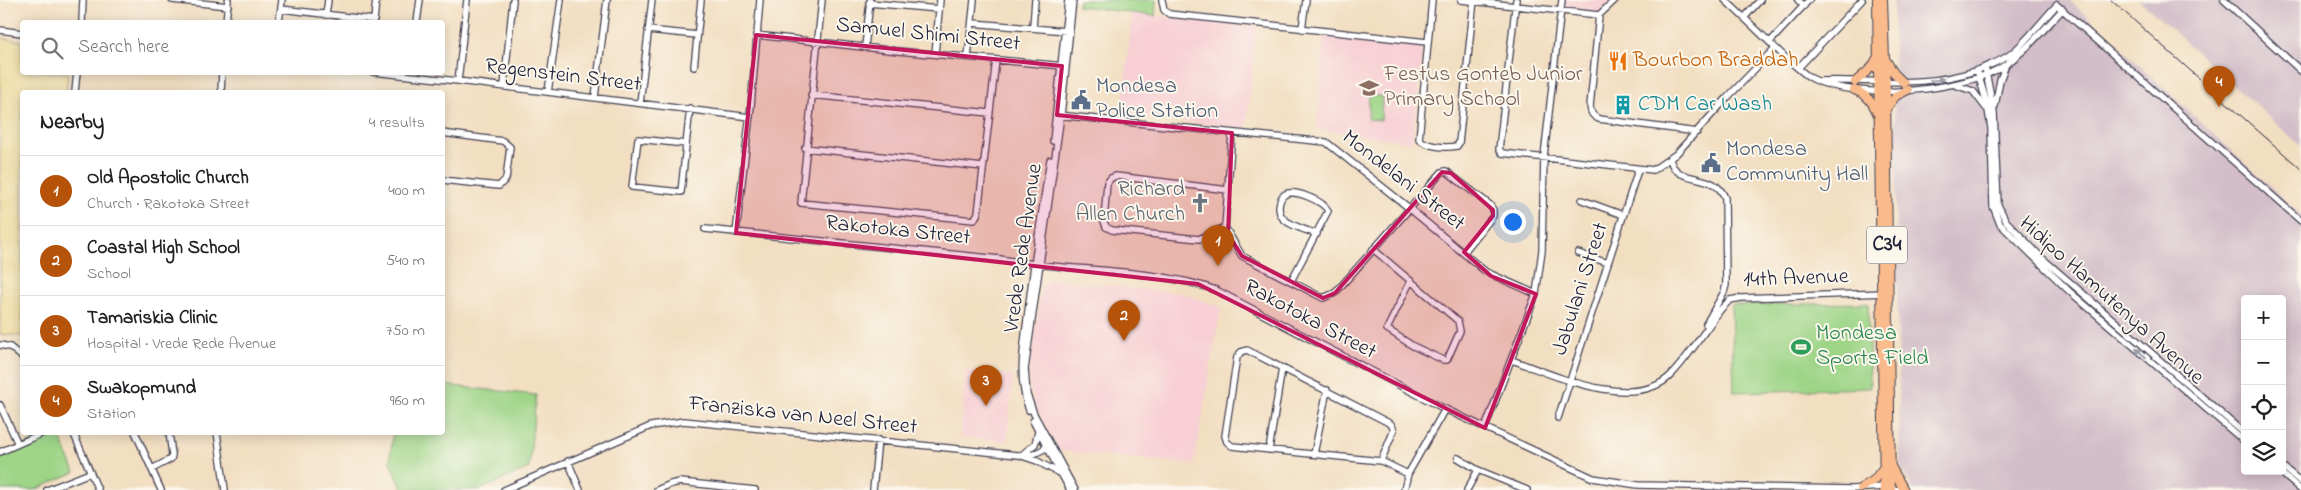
<!DOCTYPE html>
<html lang="en">
<head>
<meta charset="utf-8">
<style>
  :root { --surface:#fff; --page:#f6f6f6; --text:#202124; --muted:#757577; --line:#e0e0e0; --accent:#b45309 }
  body { margin:0; font-family:"Indie Flower",sans-serif; background:var(--page); color:var(--text) }
  .controls { position:absolute; right:15px; bottom:15px; display:grid; overflow:hidden; border-radius:5px; box-shadow:0 2px 12px #0003 }
  .controls button { width:45px; height:45px; display:grid; place-items:center; padding:0; border:0; border-bottom:1px solid var(--line); background:var(--surface); color:var(--text); font:25px sans-serif }
  .you { position:absolute; left:1512px; top:221px; width:18px; height:18px; margin:-12px; border:4px solid #fff; border-radius:50%; background:#1a73e8; box-shadow:0 0 0 8px #1a73e833 }
  .badge { display:grid; place-items:center; width:32px; height:32px; border-radius:50%; background:var(--accent); color:#fff; font-size:16px; font-weight:700 }
  .pin { position:absolute; translate:-50% -41px; filter:drop-shadow(0 1px 2px #0008) }
  .pin::after { content:''; position:absolute; top:26px; width:18px; height:15px; background:inherit; clip-path:polygon(0 0,100% 0,50% 100%) }
  .list { margin:0; padding:0; list-style:none }
  h2 { display:flex; justify-content:space-between; align-items:center; height:65px; margin:0; padding:0 20px; font-size:21px }
  h2 small { font-size:16px; font-weight:400; color:var(--muted) }
  .list li { display:grid; grid-template-columns:32px 1fr auto; gap:15px; align-items:center; box-sizing:border-box; height:70px; padding:0 20px; border-top:1px solid var(--line) }
  .list b { display:block; font-size:19px; white-space:nowrap }
  .list p { margin:0; font-size:16px; white-space:nowrap; color:var(--muted) }
  .list em { font-size:16px; font-style:normal; color:var(--muted) }
  .icon { flex:none; width:28px; height:28px; fill:none; stroke:currentColor; stroke-width:2; stroke-linecap:round; stroke-linejoin:round }
  .map { position:relative; flex:none; width:2301px; height:490px; overflow:hidden }
  .search { position:absolute; background:var(--surface); box-shadow:0 2px 12px #0003; left:20px; top:20px; width:425px; height:55px; display:flex; align-items:center; gap:12px; box-sizing:border-box; padding:0 18px; border-radius:5px; color:var(--muted); font-size:19px }
  .panel { position:absolute; background:var(--surface); box-shadow:0 2px 12px #0003; left:20px; top:90px; width:425px; height:345px; border-radius:5px }
  .map>svg:first-child { display:block }
</style>
</head>
<body>
<div class="map">
<svg width="2301" height="490" viewBox="0 0 2301 490">
  <rect width="100%" height="100%" fill="#fbf7ec"/>
  <filter id="ink" filterUnits="userSpaceOnUse"><feTurbulence type="fractalNoise" baseFrequency=".02" numOctaves="2"/><feDisplacementMap in="SourceGraphic" scale="10" xChannelSelector="R" yChannelSelector="G"/><feConvolveMatrix kernelMatrix="1 2 1 2 8 2 1 2 1" color-interpolation-filters="sRGB"/></filter>
  <filter id="wash" filterUnits="userSpaceOnUse"><feTurbulence type="fractalNoise" baseFrequency=".0096" numOctaves="4" result="noise"/><feDisplacementMap in="SourceGraphic" scale="20" xChannelSelector="R" yChannelSelector="G"/><feGaussianBlur stdDeviation="1.12" result="paint"/><feColorMatrix in="noise" values="0 0 0 0 0 0 0 0 0 0 0 0 0 0 0 0 0 1.4 0 .05"/><feComposite in="paint" operator="in"/></filter>
  <g filter="url(#wash)">
    <rect width="100%" height="100%" fill="#f2dec1"/>
    <path fill="#f7cfd4" d="M 1562,0 L 1615,0 L 1599,15 L 1561,10 Z
      M 1132,13 L 1256,26 L 1246,129 L 1122,114 Z
      M 1324,36 L 1423,47 L 1412,142 L 1317,129 Z
      M 1050,280 L 1181,293 L 1221,307 L 1194,464 L 1060,451 L 1034,404 L 1028,376 L 1042,287 Z
      M 966,371 L 1013,376 L 1007,441 L 960,437 Z"/>
    <path fill="#d2bdc8" fill-rule="evenodd" d="M 1893,0 L 2069,0 L 2301,215 L 2301,490 L 1913,490 L 1900,464 ZM 2245,299 L 2282,299 L 2282,471 L 2245,471 Z
      M 2139,0 L 2301,0 L 2301,146 Z"/>
    <path fill="#9dd486" stroke="#607b60" d="M 1079,0 L 1156,0 L 1155,16 L 1078,6 Z
      M 1369,96 L 1382,96 L 1381,120 L 1368,119 Z
      M 1868,303 L 1870,388 L 1734,392 L 1731,305 Z
      M 443,385 L 536,395 L 529,468 L 480,490 L 403,490 L 390,462 L 393,433 L 442,432 Z
      M 52,433 L 58,433 L 75,472 L 35,490 L 0,490 L 0,456 Z"/>
    <path fill="#eeda9e" stroke="#887e6c" d="M 0,38 L 22,41 L 22,72 L 68,73 L 66,92 L 22,92 L 22,336 L 0,334 Z"/>
  </g>
  <g filter="url(#ink)">
    <g fill="none" stroke-linecap="round" stroke-linejoin="round">
      <defs>
        <path id="minor" d="M 172,0 L 228,6
          M 822,0 L 801,203 L 974,220 L 978,213 L 996,60
          M 1073,0 L 1061,115 L 1025,369 L 1027,395 L 1034,414 L 1075,490
          M 1162,0 L 1164,10 L 1169,14 L 1427,42
          M 1432,0 L 1419,139 C 1428,147 1445,148 1457,146 L 1459,143 L 1474,0
          M 1461,0 L 1599,15 L 1615,0
          M 1516,0 L 1499,149 L 1502,153 L 1653,170 L 1676,154 L 1727,98 L 1775,48
          M 1725,0 C 1746,19 1766,39 1786,58 C 1795,65 1803,74 1813,79 C 1856,101 1965,92 2005,65 C 2027,50 2045,28 2063,9
          M 1798,0 L 1804,6
          M 2224,0 L 2301,71
          M 869,3 L 939,9
          M 281,9 L 374,20 L 376,0
          M 326,15 L 328,0
          M 1599,15 L 1590,106 C 1591,113 1592,116 1599,119 L 1697,132
          M 1744,18 L 1760,0
          M 82,22 L 83,0
          M 226,22 L 228,0
          M 279,22 L 282,0
          M 417,22 L 420,0
          M 972,23 L 1067,31
          M 1033,27 L 1035,0
          M 1302,29 L 1306,0
          M 0,30 L 22,33
          M 648,30 L 697,35
          M 756,35 L 898,51 L 1064,66
          M 1770,42 L 1809,0
          M 865,47 L 870,1
          M 935,54 L 940,0
          M 968,57 L 974,0
          M 694,67 L 701,0
          M 1985,67 L 1994,113 L 1998,205 L 2006,221 L 2042,258 L 2245,434
          M 1798,68 L 1862,0
          M 1977,70 L 1987,104 L 1991,128 L 1993,206 L 2000,224 L 2069,291 L 2245,442
          M 373,72 L 458,81 L 750,117
          M 458,81 L 467,0
          M 1818,81 C 1876,79 1922,89 1978,70 C 1990,65 2002,61 2012,53 C 2029,39 2042,20 2057,5 L 2301,221
          M 1955,85 L 1973,91 L 1986,108
          M 504,86 L 513,0
          M 75,92 L 77,72
          M 221,92 L 222,72
          M 548,92 L 561,0
          M 811,95 L 990,113
          M 595,97 L 607,0
          M 640,103 L 652,0
          M 1995,106 L 2000,80 L 2005,67
          M 1057,115 L 1326,142 L 1409,208 L 1486,272 L 1536,294
          M 442,133 L 503,141 L 510,147 L 506,179 L 499,186 L 442,180
          M 1232,133 L 1225,227 L 1242,256 L 1323,298 L 1335,293 L 1442,172 L 1446,171 L 1490,205 L 1493,210 L 1493,216 L 1464,252
          M 1053,141 L 1068,0
          M 686,144 L 638,139 L 632,187 L 681,192 L 690,108
          M 805,148 L 983,167
          M 1670,159 C 1676,187 1714,169 1725,198 L 1726,285 L 1724,292 L 1706,324
          M 1582,200 L 1623,215
          M 1225,227 L 1199,239 L 1112,230 L 1106,227 L 1104,221 L 1107,183 L 1111,178 L 1116,176 L 1228,190
          M 705,229 L 1000,259 C 1069,272 1150,267 1216,290 L 1445,409 L 1593,478 L 1638,485 L 1851,489 L 1884,487 L 1898,490
          M 736,233 L 751,106 L 760,0
          M 1373,249 L 1458,321 L 1460,331 L 1447,360 L 1443,360 L 1413,346 L 1387,329 L 1410,282
          M 1578,253 L 1608,263
          M 1291,281 L 1328,211 C 1324,201 1293,188 1284,195 C 1280,198 1280,202 1279,206 C 1279,210 1279,213 1282,217 C 1289,226 1307,230 1317,234
          M 0,345 L 10,347 L 22,357
          M 1512,360 C 1553,375 1636,413 1672,374 C 1690,355 1705,330 1721,309 L 1730,300 L 1741,298 L 1885,293
          M 0,405 L 18,444
          M 1029,410 C 1017,378 1024,345 1028,312 C 1034,261 1042,211 1050,160
          M 1558,418 L 1638,170
          M 1033,421 L 1070,490
          M 1485,428 L 1536,294 L 1542,251 L 1544,156 L 1562,0
          M 73,432 L 98,490
          M 135,432 L 161,490
          M 217,432 L 225,490
          M 1269,450 L 1282,368
          M 0,452 L 45,432
          M 1024,453 L 1035,444 L 1038,432
          M 1314,454 L 1327,390
          M 1022,456 L 1037,461 L 1059,473
          M 1458,458 L 1478,470
          M 568,461 L 580,490
          M 1381,461 L 1394,430 L 1391,424 L 1247,350 L 1241,352 L 1237,357 L 1225,436 L 1227,442 L 1232,446 L 1381,461 L 1408,474
          M 2282,466 L 2301,482
          M 152,469 L 171,459 L 172,455 L 169,432
          M 2279,471 L 2301,490
          M 47,490 L 90,473
          M 504,490 L 651,426 L 684,421 L 1017,455 L 1034,454 L 1050,446
          M 657,490 L 671,484 L 680,482 L 755,490
          M 873,490 L 878,440
          M 1404,490 L 1408,474 L 1445,409
          M 1467,490 L 1478,470 L 1527,490"/>
        <path id="major" d="M 1877,0 L 1884,490
          M 1883,0 L 1886,90 L 1891,490
          M 1886,60 L 1894,73 L 1904,83
          M 1855,82 L 1872,67 L 1877,58
          M 1854,90 C 1866,94 1872,101 1877,113
          M 1886,109 L 1896,96 L 1908,90
          M 1892,468 L 1904,490
          M 1861,488 L 1874,480 L 1883,468"/>
      </defs>
      <use href="#minor" stroke="#413e4f" stroke-width="8"/>
      <use href="#major" stroke="#413e4f" stroke-width="10"/>
      <use href="#minor" stroke="#fff" stroke-width="5.5"/>
      <use href="#major" stroke="#fabb8c" stroke-width="8"/>
      <path stroke="#22223b" stroke-width="1" d="M 2111,0 L 2301,169"/>
    </g>
    <defs><path id="oneway-solid" d="M-6-.8H1V-3.2L6.5 0L1 3.2V.8H-6Z" transform="scale(1.25)"/></defs>
    <g fill="#9c9ca7">
      <use href="#oneway-solid" transform="translate(1937 80) rotate(-8)"/>
      <use href="#oneway-solid" transform="translate(2141 353) rotate(-139)"/>
    </g>
  </g>
  <path fill="#c2185b" fill-opacity="0.2" stroke="#c2185b" stroke-width="4" stroke-linejoin="round" d="M 756,35 L 1062,66 L 1057,115 L 1232,133 L 1228,234 L 1242,256 L 1323,298 L 1335,293 L 1442,172 L 1451,173 L 1493,210 L 1493,216 L 1464,252 L 1491,276 L 1536,294 L 1485,428 L 1198,284 L 736,233 Z"/>
  <defs>
    <symbol id="restaurant-bare" viewBox="-9 -9 18 18"><path d="M-5-6h1v4h1v-4h1v4h1v-4h1v5L-1.5 .5V6h-2V.5L-5-1ZM5-6V6H3V1.5H1.5Q1.5-4 5-6Z" fill="#e8710a" stroke="#fbf7ec" stroke-width="2.5" paint-order="stroke"/></symbol>
    <symbol id="school-bare" viewBox="-9 -9 18 18"><path d="M0-5L7-2L0 1L-7-2ZM-4 1L0 2.5L4 1V4Q0 6-4 4Z" fill="#8d6e63" stroke="#fbf7ec" stroke-width="2.5" paint-order="stroke"/></symbol>
    <symbol id="civic-bare" viewBox="-9 -9 18 18"><path d="M-.6-6.5H3V-4.5H.6V-3L4-1V1h2V6H-6V1h2V-1L-.6-3ZM-1.2 2.5V6h2.4V2.5Z" fill="#5c6f8a" stroke="#fbf7ec" stroke-width="2.5" paint-order="stroke"/></symbol>
    <symbol id="building-bare" viewBox="-9 -9 18 18"><path d="M-4-6H4V6H1V3H-1V6H-4ZM-2.5-4.3h1.7v1.8h-1.7ZM.8-4.3h1.7v1.8H.8ZM-2.5-1h1.7V.8h-1.7ZM.8-1h1.7V.8H.8Z" fill="#0f9aa8" stroke="#fbf7ec" stroke-width="2.5" paint-order="stroke"/></symbol>
    <symbol id="church-bare" viewBox="-9 -9 18 18"><path d="M-1.2-6h2.4v3.5h3.3v2.4h-3.3V6h-2.4V-.1h-3.3v-2.4h3.3Z" fill="#6b7280" stroke="#fbf7ec" stroke-width="2.5" paint-order="stroke"/></symbol>
    <symbol id="stadium-bare" viewBox="-9 -9 18 18"><path d="M0-5a6.5 5 0 1 0 0 10a6.5 5 0 1 0 0-10ZM-3.5-1.8h7v3.6h-7Z" fill="#2e9e5b" stroke="#fbf7ec" stroke-width="2.5" paint-order="stroke"/></symbol>
  </defs>
  <g fill-rule="evenodd">
    <use href="#restaurant-bare" x="1604" y="47" width="28" height="28"/>
    <use href="#school-bare" x="1355" y="74" width="28" height="28"/>
    <use href="#civic-bare" x="1067" y="86" width="28" height="28"/>
    <use href="#building-bare" x="1609" y="91" width="28" height="28"/>
    <use href="#civic-bare" x="1697" y="149" width="28" height="28"/>
    <use href="#church-bare" x="1186" y="189" width="28" height="28"/>
    <use href="#stadium-bare" x="1787" y="333" width="28" height="28"/>
  </g>
  <g text-anchor="middle" dominant-baseline="central" stroke-width="4" stroke-linejoin="round" paint-order="stroke">
    <rect fill="#fbf7ec" stroke="#636270" stroke-width="1" x="1867" y="226.5" width="40" height="37" rx="4"/>
    <g font-size="21" font-weight="bold" fill="#22223b">
      <text x="1887" y="245">C34</text>
    </g>
    <g font-size="22" fill="#22223b" stroke="#fbf7ec">
      <text transform="translate(928 35) rotate(6)">Samuel Shimi Street</text>
      <text transform="translate(563 76) rotate(7)">Regenstein Street</text>
      <text transform="translate(1403 181) rotate(38)">Mondelani Street</text>
      <text transform="translate(898 231) rotate(6)">Rakotoka Street</text>
      <text transform="translate(1024 248) rotate(-82)">Vrede Rede Avenue</text>
      <text transform="translate(1796 279) rotate(-2)">14th Avenue</text>
      <text transform="translate(1581 289) rotate(-72)">Jabulani Street</text>
      <text transform="translate(2111 301) rotate(42)">Hidipo Hamutenya Avenue</text>
      <text transform="translate(1310 320) rotate(28)">Rakotoka Street</text>
      <text transform="translate(803 416) rotate(6)">Franziska van Neel Street</text>
    </g>
    <g font-size="22" fill="#c56008" stroke="#fbf7ec" text-anchor="start">
      <text x="1633" y="61">Bourbon Braddah</text>
    </g>
    <g font-size="22" fill="#785e54" stroke="#fbf7ec" text-anchor="start">
      <text x="1384" y="75">Festus Gonteb Junior<tspan x="1384" dy="25">Primary School</tspan></text>
    </g>
    <g font-size="22" fill="#4e5e75" stroke="#fbf7ec" text-anchor="start">
      <text x="1096" y="87">Mondesa<tspan x="1096" dy="25">Police Station</tspan></text>
      <text x="1726" y="150">Mondesa<tspan x="1726" dy="25">Community Hall</tspan></text>
    </g>
    <g font-size="22" fill="#0d838f" stroke="#fbf7ec" text-anchor="start">
      <text x="1638" y="105">CDM Car Wash</text>
    </g>
    <g font-size="22" fill="#5b616d" stroke="#fbf7ec" text-anchor="end">
      <text x="1185" y="190">Richard<tspan x="1185" dy="25">Allen Church</tspan></text>
    </g>
    <g font-size="22" fill="#27864d" stroke="#fbf7ec" text-anchor="start">
      <text x="1816" y="334">Mondesa<tspan x="1816" dy="25">Sports Field</tspan></text>
    </g>
  </g>
</svg>
<div class="controls">
<button>+</button>
<button>−</button>
<button><svg class="icon" aria-label="locate" viewBox="0 0 24 24"><circle cx="12" cy="12" r="6"/><path d="M12 2v4M12 18v4M2 12h4M18 12h4"/></svg></button>
<button><svg class="icon" aria-label="layers" viewBox="0 0 24 24"><path d="M12 4l9 5-9 5-9-5zM3 14l9 5 9-5"/></svg></button>
</div>
<div class="you"></div>
<div class="pin badge" style="left:1218px;top:266px">1</div>
<div class="pin badge" style="left:1124px;top:341px">2</div>
<div class="pin badge" style="left:986px;top:406px">3</div>
<div class="pin badge" style="left:2219px;top:107px">4</div>
<div class="search"><svg class="icon" aria-label="search" viewBox="0 0 24 24"><circle cx="10" cy="10" r="6"/><path d="M15 15l6 6"/></svg>Search here</div>
<section class="panel">
<h2>Nearby<small>4 results</small></h2>
<ul class="list">
<li><span class="badge">1</span><div><b>Old Apostolic Church</b><p>Church · Rakotoka Street</p></div><em>400 m</em></li>
<li><span class="badge">2</span><div><b>Coastal High School</b><p>School</p></div><em>540 m</em></li>
<li><span class="badge">3</span><div><b>Tamariskia Clinic</b><p>Hospital · Vrede Rede Avenue</p></div><em>750 m</em></li>
<li><span class="badge">4</span><div><b>Swakopmund</b><p>Station</p></div><em>960 m</em></li>
</ul>
</section>
</div>
</body>
</html>
